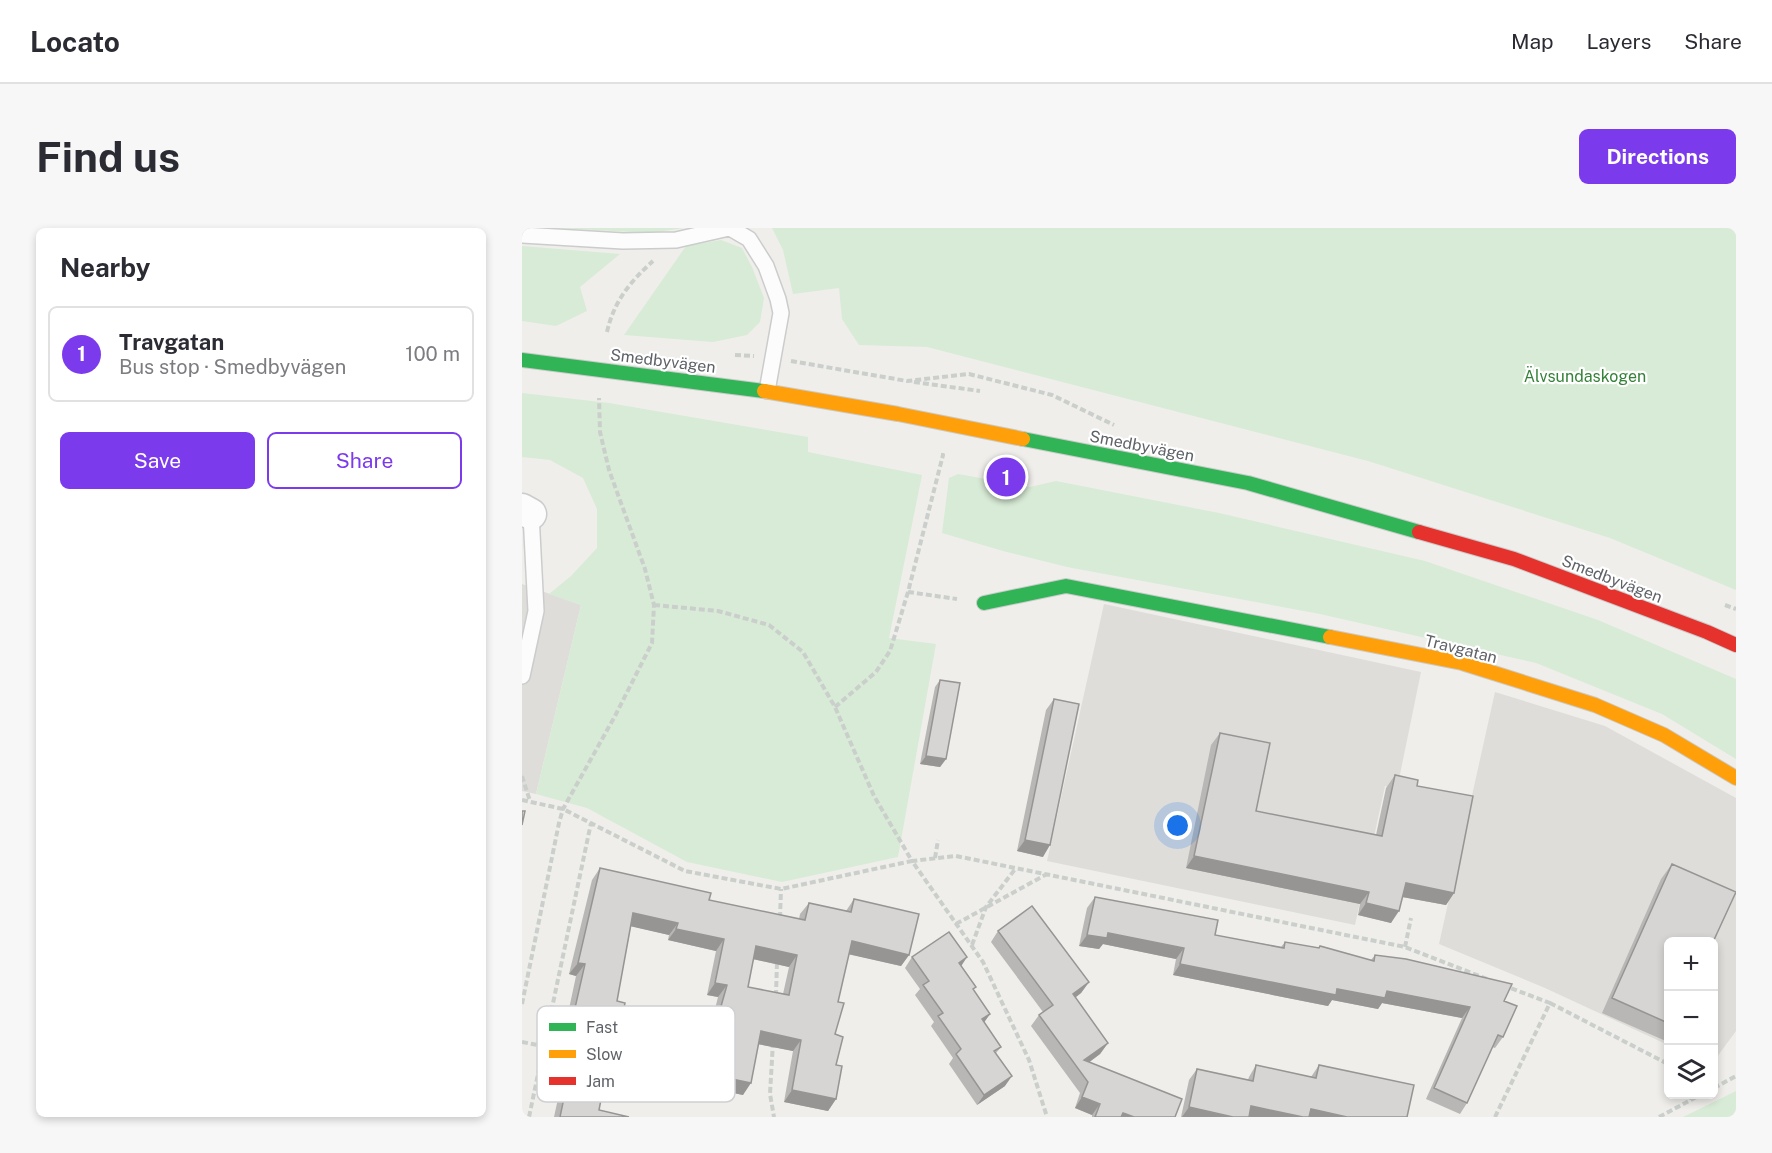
<!DOCTYPE html>
<html lang="en">
<head>
<meta charset="utf-8">
<style>
  :root { --surface:#fff; --page:#f7f7f7; --text:#2b2b33; --muted:#7c7c81; --line:#e1e1e2; --accent:#7c3aed }
  body { margin:0; font-family:"Public Sans",sans-serif; background:var(--page); color:var(--text) }
  .controls { position:absolute; right:18px; bottom:18px; display:grid; overflow:hidden; border-radius:9px; box-shadow:0 3px 9px #0003 }
  .controls button { width:54px; height:54px; display:grid; place-items:center; padding:0; border:0; border-bottom:2px solid var(--line); background:var(--surface); color:var(--text); font:30px sans-serif }
  .you { position:absolute; left:656px; top:598px; width:21px; height:21px; margin:-15px; border:4px solid #fff; border-radius:50%; background:#1a73e8; box-shadow:0 0 0 9px #1a73e833 }
  .badge { display:grid; place-items:center; width:39px; height:39px; border-radius:50%; background:var(--accent); color:#fff; font-size:20px; font-weight:700 }
  .pin { position:absolute; translate:-50% -50%; border:3px solid #fff; box-shadow:0 2px 6px #0006 }
  .list { margin:0; padding:0; list-style:none }
  h2 { display:flex; justify-content:space-between; align-items:center; height:78px; margin:0; padding:0 24px; font-size:26px }
  h2 small { font-size:20px; font-weight:400; color:var(--muted) }
  .list li { display:grid; grid-template-columns:39px 1fr auto; gap:18px; align-items:center; box-sizing:border-box; height:96px; margin:0 12px 12px; padding:0 12px; border:2px solid var(--line); border-radius:9px }
  .list b { display:block; font-size:22px; white-space:nowrap }
  .list p { margin:0; font-size:20px; white-space:nowrap; color:var(--muted) }
  .list em { font-size:20px; font-style:normal; color:var(--muted) }
  .actions { display:flex; gap:12px; padding:18px 24px }
  .actions a { flex:1; padding:14px 0; border:2px solid var(--accent); border-radius:9px; text-align:center; font-size:21px; color:var(--accent) }
  .actions .main { background:var(--accent); color:#fff }
  .icon { flex:none; width:33px; height:33px; fill:none; stroke:currentColor; stroke-width:2; stroke-linecap:round; stroke-linejoin:round }
  .map { position:relative; flex:none; width:1214px; height:889px; overflow:hidden; border-radius:9px }
  header { display:flex; align-items:center; gap:36px; box-sizing:border-box; height:84px; padding:0 30px; background:var(--surface); border-bottom:2px solid var(--line) }
  header strong { font-size:28px }
  nav { display:flex; gap:33px; margin-inline-start:auto; font-size:21px }
  .intro { display:flex; align-items:center; justify-content:space-between; box-sizing:border-box; height:144px; padding:0 36px }
  h1 { margin:0; font-size:42px }
  .button { padding:15px 27px; border-radius:9px; background:var(--accent); color:#fff; font-size:21px; font-weight:700 }
  main { display:flex; gap:36px; padding:0 36px }
  aside { flex:1; background:var(--surface); border-radius:9px; box-shadow:0 3px 9px #0003 }
  .map>svg:first-child { display:block }
</style>
</head>
<body>
<header>
<strong>Locato</strong>
<nav><a>Map</a><a>Layers</a><a>Share</a></nav>
</header>
<div class="intro"><h1>Find us</h1><a class="button">Directions</a></div>
<main>
<aside>
<h2>Nearby<small></small></h2>
<ul class="list">
<li><span class="badge">1</span><div><b>Travgatan</b><p>Bus stop · Smedbyvägen</p></div><em>100 m</em></li>
</ul>
<div class="actions"><a class="main">Save</a><a>Share</a></div>
</aside>
<div class="map">
<svg width="1214" height="889" viewBox="0 0 1214 889">
  <rect width="100%" height="100%" fill="#efeeea"/>
  <path fill="#dfddda" d="M 0,356 L 59,377 L 14,566 L 0,563 Z
    M 582,376 L 899,444 L 875,561 L 863,558 L 833,697 L 525,633 Z
    M 973,464 L 1083,498 L 1214,570 L 1214,803 L 1192,833 L 1192,714 L 1146,714 L 1146,817 L 1023,760 L 917,716 Z"/>
  <path fill="#d8ebd6" d="M 34,0 L 161,0 L 130,5 Z
    M 250,0 L 1214,0 L 1214,362 L 1088,310 L 846,233 L 405,119 L 337,117 L 320,91 L 317,60 L 271,66 L 261,22 Z
    M 199,12 L 220,20 L 230,39 L 242,70 L 238,94 L 225,107 L 191,114 L 102,107 L 164,18 Z
    M 0,18 L 98,26 L 58,59 L 65,83 L 34,98 L 0,93 Z
    M 0,165 L 87,175 L 286,209 L 286,224 L 400,247 L 367,410 L 414,416 L 376,629 L 260,654 L 165,634 L 65,580 L 14,566 L 59,377 L 27,366 L 49,348 L 75,320 L 75,281 L 61,250 L 28,232 L 0,229 Z
    M 436,246 L 508,259 L 534,253 L 697,285 L 903,333 L 1076,392 L 1214,451 L 1214,531 L 1140,486 L 1014,435 L 798,386 L 545,339 L 481,323 L 420,305 L 427,250 Z
    M 1214,863 L 1214,889 L 1161,889 Z"/>
  <g fill="none" stroke-linecap="round" stroke-linejoin="round">
    <defs>
      <path id="lane" d="M 208,0 L 227,11 L 244,38 L 256,71 L 259,85 L 245,163
        M 0,7 L 101,13 L 154,12 L 207,0
        M 0,448 L 14,383 L 9,286"/>
      <path id="street" d="M 0,281 L 9,286"/>
      <path id="fast" d="M 0,132 L 242,163
        M 501,211 L 726,255 L 897,304
        M 462,375 L 544,358 L 808,409"/>
      <path id="slow" d="M 242,163 L 376,186 L 501,211
        M 808,409 L 940,435 L 1073,477 L 1142,507 L 1214,550"/>
      <path id="jam" d="M 897,304 L 992,331 L 1185,404 L 1214,417"/>
    </defs>
    <use href="#lane" stroke="#cbcccc" stroke-width="18"/>
    <use href="#street" stroke="#cbcccc" stroke-width="33"/>
    <use href="#fast" stroke="#cacacb" stroke-width="16"/>
    <use href="#slow" stroke="#cacacb" stroke-width="16"/>
    <use href="#jam" stroke="#cacacb" stroke-width="16"/>
    <path stroke="#cacfcc" stroke-width="4" stroke-dasharray="6 3" stroke-linecap="butt" d="M 85,104 C 92,73 108,54 131,33
      M 213,127 L 232,128
      M 269,133 L 385,153 L 447,146 L 530,167 L 592,197
      M 392,154 L 458,163
      M 386,364 L 435,371
      M 132,377 L 196,383 L 247,397 L 281,424 L 313,479 L 352,568 L 390,633 L 434,628 L 883,719 L 965,751
      M 1203,377 L 1214,381
      M 313,479 L 354,444 L 368,423 L 386,364 L 421,227 L 419,227
      M 0,548 L 8,573
      M 0,572 L 41,581 L 163,643 L 259,661 L 390,633 L 461,734 L 507,832 L 525,889
      M 413,630 L 416,612
      M 258,690 L 259,661
      M 434,696 L 525,646
      M 450,717 L 464,679 L 494,640
      M 883,719 L 889,690
      M 254,768 L 255,733
      M 1028,775 L 1146,836
      M 0,776 L 37,595 L 41,581 L 93,488 L 130,415 L 132,377 L 123,341 L 87,242 L 78,204 L 77,170
      M 0,814 L 21,818
      M 251,814 L 248,866 L 252,889
      M 1192,860 L 1214,848
      M 1167,866 L 1170,872
      M 7,889 L 69,595
      M 973,889 L 1028,775 L 983,758
      M 1137,889 L 1180,866"/>
    <use href="#lane" stroke="#fdfcfc" stroke-width="15"/>
    <use href="#street" stroke="#fdfcfc" stroke-width="30"/>
    <use href="#fast" stroke="#30b455" stroke-width="14"/>
    <use href="#slow" stroke="#ff9f0a" stroke-width="14"/>
    <use href="#jam" stroke="#e5322d" stroke-width="14"/>
  </g>
  <path fill="#b8b7b5" fill-rule="evenodd" d="M 418,452 L 424,531 L 418,539 L 398,536 L 413,459 Z
    M 532,471 L 521,629 L 495,623 L 524,482 Z
    M 698,505 L 734,583 L 854,607 L 864,560 L 873,547 L 895,558 L 932,665 L 924,677 L 880,669 L 869,695 L 836,687 L 838,676 L 664,640 L 689,517 Z
    M 1150,636 L 1146,714 L 1146,814 L 1080,785 L 1139,651 Z
    M 78,640 L 187,672 L 277,691 L 278,686 L 287,675 L 324,683 L 332,671 L 387,727 L 379,738 L 327,726 L 316,774 L 313,806 L 314,871 L 306,883 L 262,874 L 271,823 L 236,816 L 221,867 L 178,858 L 188,801 L 196,769 L 185,767 L 194,723 L 146,712 L 147,707 L 109,698 L 95,773 L 97,805 L 90,815 L 77,882 L 107,889 L 32,889 L 48,815 L 40,814 L 54,748 L 47,746 L 70,652 ZM 231,731 L 267,739 L 261,766 L 226,759 Z
    M 573,669 L 693,707 L 759,719 L 763,714 L 796,720 L 798,718 L 849,732 L 853,727 L 982,773 L 981,809 L 973,820 L 970,819 L 945,875 L 938,886 L 904,871 L 940,790 L 860,775 L 856,781 L 810,772 L 806,778 L 651,747 L 654,731 L 581,716 L 577,721 L 557,718 L 565,680 Z
    M 476,703 L 567,754 L 559,765 L 553,770 L 586,815 L 578,826 L 567,834 L 653,889 L 570,889 L 570,887 L 553,880 L 558,865 L 509,798 L 517,787 L 521,784 L 469,714 Z
    M 390,729 L 439,738 L 451,762 L 468,786 L 462,794 L 479,819 L 474,825 L 483,858 L 455,877 L 427,836 L 431,830 L 409,798 L 412,794 L 393,767 L 398,761 L 383,740 Z
    M 734,837 L 789,849 L 797,837 L 885,889 L 659,889 L 667,852 L 675,841 L 726,852 L 727,849 Z"/>
  <path fill="#969594" d="M 404,528 L 424,531 L 418,539 L 398,536 Z
    M 503,612 L 528,617 L 521,629 L 495,623 Z
    M 672,628 L 847,664 L 838,676 L 664,640 Z
    M 884,655 L 932,665 L 924,677 L 875,668 Z
    M 844,675 L 877,683 L 869,695 L 836,687 Z
    M 111,685 L 156,695 L 147,707 L 103,697 Z
    M 154,701 L 202,711 L 194,723 L 146,712 Z
    M 586,705 L 662,720 L 654,731 L 581,716 L 577,721 L 557,718 L 565,707 Z
    M 330,713 L 387,727 L 379,738 L 321,725 Z
    M 234,718 L 275,727 L 267,739 L 226,730 Z
    M 445,729 L 438,740 L 437,735 Z
    M 56,735 L 63,736 L 54,748 L 47,746 Z
    M 658,736 L 815,761 L 865,763 L 948,779 L 940,790 L 860,775 L 856,781 L 810,772 L 806,778 L 651,747 Z
    M 567,754 L 559,765 L 543,777 L 551,766 Z
    M 193,755 L 205,757 L 196,769 L 185,767 Z
    M 468,786 L 461,796 L 460,791 Z
    M 48,802 L 56,803 L 48,815 L 40,814 Z
    M 239,803 L 279,812 L 271,823 L 230,815 Z
    M 92,804 L 97,805 L 89,816 Z
    M 586,815 L 578,826 L 557,842 L 562,832 Z
    M 186,846 L 229,855 L 221,867 L 178,858 Z
    M 490,848 L 483,858 L 455,877 L 462,867 Z
    M 270,862 L 314,871 L 306,883 L 262,874 Z
    M 560,869 L 578,876 L 570,887 L 553,880 Z
    M 729,878 L 781,889 L 721,889 Z
    M 667,879 L 711,889 L 660,889 Z
    M 789,881 L 825,889 L 783,889 Z
    M 601,885 L 612,889 L 598,889 Z"/>
  <path fill="#d6d5d3" stroke="#969594" stroke-width="1.5" fill-rule="evenodd" d="M 418,452 L 438,455 L 424,531 L 404,528 Z
    M 532,471 L 557,476 L 528,617 L 503,612 Z
    M 698,505 L 748,515 L 734,583 L 860,608 L 873,547 L 896,552 L 895,558 L 951,568 L 932,665 L 884,655 L 877,683 L 844,675 L 847,664 L 672,628 Z
    M 0,583 L 3,583 L 0,597 Z
    M 1150,636 L 1214,664 L 1191,714 L 1146,714 L 1146,795 L 1090,770 Z
    M 78,640 L 189,665 L 187,672 L 283,692 L 287,675 L 329,684 L 332,671 L 397,686 L 387,727 L 330,713 L 316,774 L 322,775 L 313,806 L 321,809 L 314,837 L 320,838 L 314,871 L 270,862 L 279,812 L 239,803 L 229,855 L 186,846 L 196,789 L 205,757 L 193,755 L 202,711 L 154,701 L 156,695 L 111,685 L 95,773 L 103,775 L 97,805 L 92,804 L 77,882 L 107,889 L 38,889 L 56,803 L 48,802 L 63,736 L 56,735 ZM 234,718 L 275,727 L 267,767 L 226,759 Z
    M 573,669 L 696,692 L 693,707 L 762,720 L 763,714 L 797,720 L 798,718 L 852,733 L 853,727 L 884,731 L 990,756 L 982,773 L 995,778 L 981,809 L 976,807 L 945,875 L 912,860 L 948,779 L 865,763 L 863,770 L 815,761 L 814,767 L 658,736 L 662,720 L 586,705 L 585,710 L 565,707 Z
    M 510,678 L 567,754 L 551,766 L 586,815 L 562,832 L 660,871 L 653,889 L 612,889 L 601,885 L 599,889 L 573,889 L 578,876 L 560,869 L 566,854 L 517,787 L 531,777 L 476,703 Z
    M 427,704 L 445,729 L 437,735 L 454,759 L 451,761 L 468,786 L 460,791 L 479,819 L 472,823 L 490,848 L 462,867 L 434,826 L 439,821 L 416,788 L 421,785 L 401,757 L 407,753 L 390,729 Z
    M 734,837 L 794,850 L 797,837 L 892,857 L 885,889 L 825,889 L 789,881 L 787,889 L 781,889 L 729,878 L 727,889 L 711,889 L 667,879 L 675,841 L 731,853 Z"/>
  <g text-anchor="middle" dominant-baseline="central" stroke-width="4.5" stroke-linejoin="round" paint-order="stroke">
    <g font-size="16" fill="#5f6368" stroke="#fff">
      <text transform="translate(141 133) rotate(7)">Smedbyvägen</text>
      <text transform="translate(620 218) rotate(11)">Smedbyvägen</text>
      <text transform="translate(1090 351) rotate(21)">Smedbyvägen</text>
      <text transform="translate(939 421) rotate(14)">Travgatan</text>
    </g>
    <g font-size="16" fill="#348238" stroke="#fff">
      <text x="1063" y="148">Älvsundaskogen</text>
    </g>
  </g>
  <rect x="15" y="778" width="198" height="96" rx="9" fill="#fff" stroke="#cfd0d2" stroke-width="1.5"/>
  <rect x="27" y="795" width="27" height="8" fill="#30b455"/>
  <rect x="27" y="822" width="27" height="8" fill="#ff9f0a"/>
  <rect x="27" y="849" width="27" height="8" fill="#e5322d"/>
  <g font-size="16" fill="#5f6368">
    <text x="64" y="805">Fast</text>
    <text x="64" y="832">Slow</text>
    <text x="64" y="859">Jam</text>
  </g>
</svg>
<div class="controls">
<button>+</button>
<button>−</button>
<button><svg class="icon" aria-label="layers" viewBox="0 0 24 24"><path d="M12 4l9 5-9 5-9-5zM3 14l9 5 9-5"/></svg></button>
</div>
<div class="you"></div>
<div class="pin badge" style="left:484px;top:249px">1</div>
</div>
</main>
</body>
</html>
